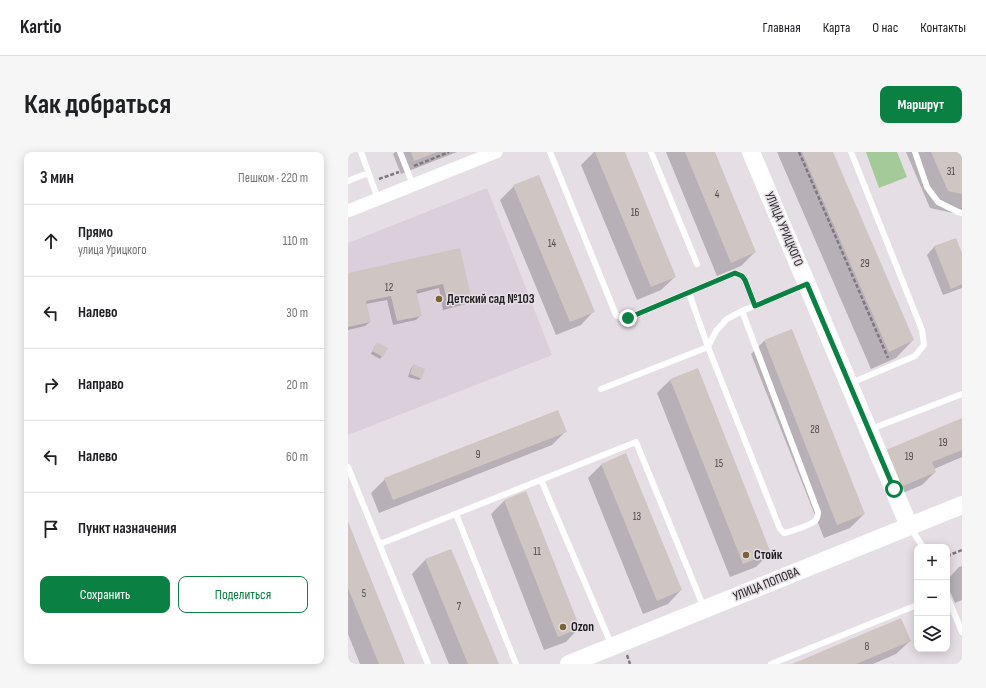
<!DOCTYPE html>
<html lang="ru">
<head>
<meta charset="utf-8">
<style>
  :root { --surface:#fff; --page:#f6f6f6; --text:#202124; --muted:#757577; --line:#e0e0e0; --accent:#0b8043 }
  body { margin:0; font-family:"Sofia Sans Condensed",sans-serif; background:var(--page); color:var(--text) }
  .controls { position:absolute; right:12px; bottom:12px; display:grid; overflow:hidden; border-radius:8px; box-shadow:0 2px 10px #0003 }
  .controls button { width:36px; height:36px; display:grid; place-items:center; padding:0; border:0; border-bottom:1px solid var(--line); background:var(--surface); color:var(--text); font:20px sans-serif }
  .stop { position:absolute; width:12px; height:12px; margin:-9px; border:3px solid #0b8043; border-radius:50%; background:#fff }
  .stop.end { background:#0b8043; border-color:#fff; box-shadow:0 1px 4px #0008 }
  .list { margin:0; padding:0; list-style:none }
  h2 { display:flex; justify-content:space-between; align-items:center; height:52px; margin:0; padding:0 16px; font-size:17px }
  h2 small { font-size:13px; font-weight:400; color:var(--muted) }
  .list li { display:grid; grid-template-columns:26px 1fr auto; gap:12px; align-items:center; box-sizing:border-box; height:72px; padding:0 16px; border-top:1px solid var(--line) }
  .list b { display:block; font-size:15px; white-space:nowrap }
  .list p { margin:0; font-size:13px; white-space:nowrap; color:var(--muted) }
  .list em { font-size:13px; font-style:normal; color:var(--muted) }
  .actions { display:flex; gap:8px; padding:12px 16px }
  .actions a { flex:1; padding:9px 0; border:1px solid var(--accent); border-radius:8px; text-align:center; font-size:14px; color:var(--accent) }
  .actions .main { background:var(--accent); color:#fff }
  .icon { flex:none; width:22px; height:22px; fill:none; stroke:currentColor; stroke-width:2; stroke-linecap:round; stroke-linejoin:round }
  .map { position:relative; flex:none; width:614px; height:512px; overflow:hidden; border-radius:8px }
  header { display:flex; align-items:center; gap:24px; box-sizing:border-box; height:56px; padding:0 20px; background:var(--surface); border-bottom:1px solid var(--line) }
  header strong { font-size:19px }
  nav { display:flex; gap:22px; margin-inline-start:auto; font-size:14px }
  .intro { display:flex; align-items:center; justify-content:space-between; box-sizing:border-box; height:96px; padding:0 24px }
  h1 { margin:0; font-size:28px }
  .button { padding:10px 18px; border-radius:8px; background:var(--accent); color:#fff; font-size:14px; font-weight:700 }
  main { display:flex; gap:24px; padding:0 24px }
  aside { flex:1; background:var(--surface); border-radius:8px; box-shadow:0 2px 10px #0003 }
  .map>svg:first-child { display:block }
</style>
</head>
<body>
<header>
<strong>Kartio</strong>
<nav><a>Главная</a><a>Карта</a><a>О нас</a><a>Контакты</a></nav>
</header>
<div class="intro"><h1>Как добраться</h1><a class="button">Маршрут</a></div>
<main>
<aside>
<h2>3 мин<small>Пешком · 220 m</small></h2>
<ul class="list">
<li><svg class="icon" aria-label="ahead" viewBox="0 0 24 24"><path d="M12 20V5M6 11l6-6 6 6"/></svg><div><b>Прямо</b><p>улица Урицкого</p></div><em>110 m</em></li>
<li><svg class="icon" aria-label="left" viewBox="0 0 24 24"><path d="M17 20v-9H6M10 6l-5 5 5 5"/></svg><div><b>Налево</b></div><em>30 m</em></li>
<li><svg class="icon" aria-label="right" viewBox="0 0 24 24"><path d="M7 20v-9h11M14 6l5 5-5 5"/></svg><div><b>Направо</b></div><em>20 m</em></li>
<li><svg class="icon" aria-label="left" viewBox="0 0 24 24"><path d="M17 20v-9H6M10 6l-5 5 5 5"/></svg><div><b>Налево</b></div><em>60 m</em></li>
<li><svg class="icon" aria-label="arrive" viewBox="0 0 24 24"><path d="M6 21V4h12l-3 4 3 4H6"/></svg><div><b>Пункт назначения</b></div></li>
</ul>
<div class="actions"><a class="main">Сохранить</a><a>Поделиться</a></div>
</aside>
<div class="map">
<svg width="614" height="512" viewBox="0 0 614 512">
  <rect width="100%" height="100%" fill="#e5dee5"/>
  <path fill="#dbcfdb" d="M 139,36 L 204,203 L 0,283 L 0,91 Z"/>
  <path fill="#a5ca99" d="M 518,0 L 549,0 L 559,25 L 531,36 Z"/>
  <path fill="#0003" d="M 47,0 L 109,0 L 53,22 L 45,2 Z
    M 246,0 L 276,0 L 327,125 L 313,138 L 289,148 L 233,13 Z
    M 318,0 L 366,0 L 407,100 L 393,114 L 369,124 Z
    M 429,0 L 484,0 L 565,188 L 548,206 L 523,217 Z
    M 558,0 L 614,0 L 614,63 L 582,56 Z
    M 166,34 L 246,159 L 233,173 L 208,183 L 152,48 Z
    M 607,87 L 614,103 L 614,136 L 595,143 L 579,103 L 586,95 Z
    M 111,97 L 123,148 L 118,152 L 95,158 L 91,136 L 68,142 L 73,163 L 68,168 L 45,173 L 39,148 L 18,152 L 22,170 L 17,174 L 0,178 L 0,122 Z
    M 443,178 L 516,362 L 502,376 L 476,386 L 403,202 L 416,189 Z
    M 29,192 L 34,204 L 32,207 L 23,202 L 27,194 Z
    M 66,213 L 73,226 L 71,228 L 60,225 L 63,216 Z
    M 322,228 L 422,401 L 408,415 L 382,425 L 309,241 Z
    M 614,267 L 614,305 L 586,317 L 587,320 L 574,333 L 540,347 L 525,312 Z
    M 218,279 L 204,293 L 31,361 L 23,341 L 37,327 Z
    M 278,303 L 333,438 L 320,452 L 295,462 L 240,326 L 253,313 Z
    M 178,340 L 231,476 L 218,490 L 196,498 L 143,362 L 156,349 Z
    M 0,371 L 56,512 L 12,512 L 0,482 Z
    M 103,398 L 149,512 L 101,512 L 64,422 L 77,408 Z
    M 614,414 L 614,448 L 607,451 L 599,432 L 599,428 L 611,415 Z
    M 562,489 L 548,502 L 525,512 L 447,512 Z"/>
  <path fill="#cfc6c3" d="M 63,0 L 89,0 L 66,9 Z
    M 247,0 L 277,0 L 328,125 L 303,135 Z
    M 337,0 L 367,0 L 408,100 L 383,111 Z
    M 454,0 L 485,0 L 566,188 L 541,200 Z
    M 583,0 L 614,0 L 614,42 L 600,39 Z
    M 191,23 L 247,160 L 222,170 L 165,33 Z
    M 608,86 L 614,101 L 614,132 L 603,137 L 586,94 Z
    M 112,96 L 124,148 L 100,153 L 95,132 L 68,138 L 74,164 L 49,169 L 43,144 L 18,149 L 23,170 L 0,175 L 0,121 Z
    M 444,177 L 517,362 L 489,373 L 416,188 Z
    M 29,190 L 40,196 L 35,205 L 24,199 Z
    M 65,212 L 77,217 L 74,227 L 62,222 Z
    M 350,216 L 423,401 L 395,412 L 322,227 Z
    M 210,258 L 219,280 L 45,348 L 36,326 Z
    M 614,266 L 614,298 L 584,310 L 588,320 L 553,335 L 538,298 Z
    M 278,301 L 334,438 L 309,449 L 253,312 Z
    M 178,339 L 232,476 L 210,485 L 156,348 Z
    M 0,369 L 7,387 L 57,512 L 31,512 L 0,436 Z
    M 103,397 L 109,411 L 151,512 L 120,512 L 77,407 Z
    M 553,466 L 563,489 L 508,512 L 444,512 Z"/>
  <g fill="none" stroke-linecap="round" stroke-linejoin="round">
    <path stroke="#7e797e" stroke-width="2.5" stroke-dasharray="4 2" stroke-linecap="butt" d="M 451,0 L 540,206
      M 66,14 L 101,0
      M 31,27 L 51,20
      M 599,404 L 614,398
      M 279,503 L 282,512"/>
    <path stroke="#fff" stroke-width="6" d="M 13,0 L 30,47
      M 52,0 L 65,33
      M 202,0 L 268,163 L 274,166 L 280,166 L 387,121 L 394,124 L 397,128 L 407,154
      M 303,0 L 349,112
      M 567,0 L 579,35 L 590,50 L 610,60 L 614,61
      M 0,29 L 20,21
      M 341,141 L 360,195 L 432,377 L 436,381 C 442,380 462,373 467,369 C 470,366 470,363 470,360 L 394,159
      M 503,231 L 567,204 L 576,193 L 574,178 L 503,0
      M 253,237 L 360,195 L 368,179 L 379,167 L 394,159 L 458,133
      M 523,277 L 614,242
      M 0,315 L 80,512
      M 193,328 L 264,494
      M 108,362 L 168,512
      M 562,375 L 575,395
      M 32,392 L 288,290 L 356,456
      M 599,444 L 614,480
      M 423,512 L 569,453"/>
    <path stroke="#fff" stroke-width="13" d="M 0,59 L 148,0"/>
    <path stroke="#fff" stroke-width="18" d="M 403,0 L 561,374
      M 221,512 L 614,353"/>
  </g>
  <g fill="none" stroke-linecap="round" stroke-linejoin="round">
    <path stroke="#0b8043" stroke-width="5" d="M 280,166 L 387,121 L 394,124 L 397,128 L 407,154 L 459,132 L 546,337"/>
  </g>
  <g fill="#7b6534" stroke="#e5dee5" stroke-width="1.5">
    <circle cx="91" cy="147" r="4"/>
    <circle cx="398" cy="403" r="4"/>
    <circle cx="215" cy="475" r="4"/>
  </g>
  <g text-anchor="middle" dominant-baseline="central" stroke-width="3" stroke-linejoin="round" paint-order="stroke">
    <g font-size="11" fill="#4c484a">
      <text x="603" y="19">31</text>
      <text x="369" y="42">4</text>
      <text x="287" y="60">16</text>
      <text x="204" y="91">14</text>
      <text x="517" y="111">29</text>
      <text x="41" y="135">12</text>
      <text x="467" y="277">28</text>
      <text x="595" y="290">19</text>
      <text x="130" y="302">9</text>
      <text x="561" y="304">19</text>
      <text x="371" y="311">15</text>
      <text x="289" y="364">13</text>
      <text x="189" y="399">11</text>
      <text x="16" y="441">5</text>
      <text x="111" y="454">7</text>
      <text x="519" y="494">8</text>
    </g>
    <g font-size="13" fill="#211e21" stroke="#e5dee5">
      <text transform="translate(436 77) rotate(67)">УЛИЦА УРИЦКОГО</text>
      <text transform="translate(418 432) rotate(-22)">УЛИЦА ПОПОВА</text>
    </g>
    <g font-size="13" font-weight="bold" fill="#211e21" stroke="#e5dee5" text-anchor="start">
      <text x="99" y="147">Детский сад №103</text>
      <text x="406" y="403">Стойк</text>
      <text x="223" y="475">Ozon</text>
    </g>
  </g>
</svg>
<div class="controls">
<button>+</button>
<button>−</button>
<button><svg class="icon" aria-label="layers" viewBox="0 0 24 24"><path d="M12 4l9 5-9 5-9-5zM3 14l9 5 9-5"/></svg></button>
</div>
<div class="stop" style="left:546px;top:337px"></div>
<div class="stop end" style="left:280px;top:166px"></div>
</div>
</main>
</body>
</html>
